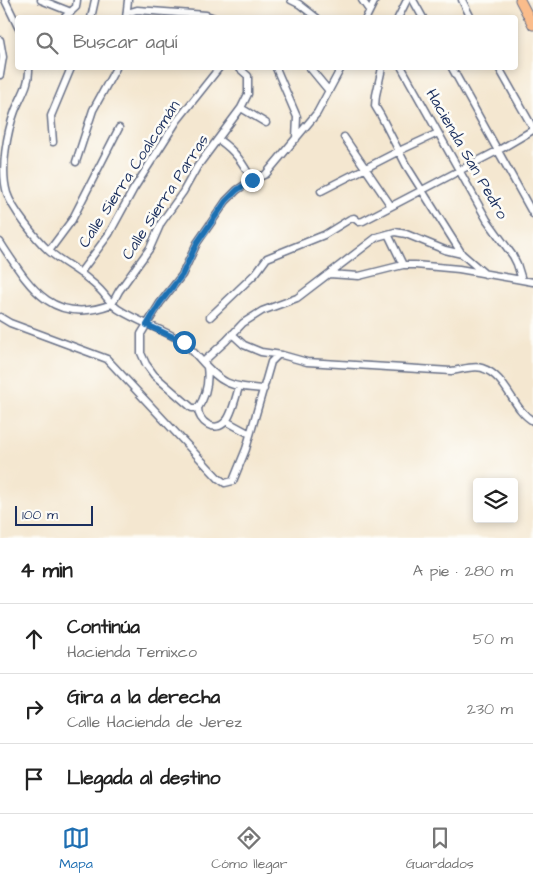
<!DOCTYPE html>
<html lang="es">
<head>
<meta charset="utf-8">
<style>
  :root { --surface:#fff; --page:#f2f2f2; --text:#222; --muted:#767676; --line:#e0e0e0; --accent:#1f6fb2 }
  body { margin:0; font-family:"Architects Daughter",sans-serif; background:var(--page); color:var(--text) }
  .controls { position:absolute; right:15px; bottom:15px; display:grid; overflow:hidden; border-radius:5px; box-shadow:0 2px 8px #0003 }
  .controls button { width:45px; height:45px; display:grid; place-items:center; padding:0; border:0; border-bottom:1px solid var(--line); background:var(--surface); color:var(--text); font:25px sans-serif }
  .scale { position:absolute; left:15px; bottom:12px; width:78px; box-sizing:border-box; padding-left:5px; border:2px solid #1b2f5e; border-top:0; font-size:14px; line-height:18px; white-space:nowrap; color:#1b2f5e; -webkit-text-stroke:4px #fdfcf7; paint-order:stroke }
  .stop { position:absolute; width:15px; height:15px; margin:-11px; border:4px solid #1f6fb2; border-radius:50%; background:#fff }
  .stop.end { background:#1f6fb2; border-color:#fff; box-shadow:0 1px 5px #0008 }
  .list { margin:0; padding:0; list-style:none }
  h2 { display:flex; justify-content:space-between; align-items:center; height:65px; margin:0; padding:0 20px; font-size:21px }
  h2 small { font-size:16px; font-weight:400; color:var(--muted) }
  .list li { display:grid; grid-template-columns:32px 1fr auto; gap:15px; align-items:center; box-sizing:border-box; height:70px; padding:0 20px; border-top:1px solid var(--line) }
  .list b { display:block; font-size:19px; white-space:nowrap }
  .list p { margin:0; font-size:16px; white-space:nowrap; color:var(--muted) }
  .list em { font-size:16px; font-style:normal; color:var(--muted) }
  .icon { flex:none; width:28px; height:28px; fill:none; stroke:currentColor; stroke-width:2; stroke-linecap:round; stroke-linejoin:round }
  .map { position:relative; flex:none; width:533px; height:538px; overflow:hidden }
  .search { position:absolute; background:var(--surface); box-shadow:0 2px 8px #0003; left:15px; right:15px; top:15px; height:55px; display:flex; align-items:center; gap:12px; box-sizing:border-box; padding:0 18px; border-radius:5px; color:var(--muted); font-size:19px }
  .sheet { height:275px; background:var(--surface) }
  nav { display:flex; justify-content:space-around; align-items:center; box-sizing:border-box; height:70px; border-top:1px solid var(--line); background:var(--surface); font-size:14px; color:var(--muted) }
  nav a { display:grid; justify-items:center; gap:2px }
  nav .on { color:var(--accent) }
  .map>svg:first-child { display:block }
</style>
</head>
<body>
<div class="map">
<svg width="533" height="538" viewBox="0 0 533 538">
  <rect width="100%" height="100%" fill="#fdfcf7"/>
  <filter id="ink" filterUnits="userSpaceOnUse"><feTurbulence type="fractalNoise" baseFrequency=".02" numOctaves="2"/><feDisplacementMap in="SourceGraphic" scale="10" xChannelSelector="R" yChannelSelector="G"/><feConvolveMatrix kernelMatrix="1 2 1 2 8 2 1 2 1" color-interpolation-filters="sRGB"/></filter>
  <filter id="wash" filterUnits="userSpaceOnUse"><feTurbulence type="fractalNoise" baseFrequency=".0096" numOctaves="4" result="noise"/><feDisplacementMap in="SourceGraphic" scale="20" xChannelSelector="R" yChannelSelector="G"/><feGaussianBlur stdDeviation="1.12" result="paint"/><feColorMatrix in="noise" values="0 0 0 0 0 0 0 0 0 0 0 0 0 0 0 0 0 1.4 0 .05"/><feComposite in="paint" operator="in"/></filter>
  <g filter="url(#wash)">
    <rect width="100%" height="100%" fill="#f4e7d0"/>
  </g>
  <g filter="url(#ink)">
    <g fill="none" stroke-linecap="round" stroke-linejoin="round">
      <defs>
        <path id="minor" d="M 5,0 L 18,27
          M 41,0 L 71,12
          M 291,0 L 299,4 L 317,18
          M 362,0 L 369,10
          M 413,0 L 423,18
          M 462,0 L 471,18
          M 127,13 L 137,10 L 206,15 L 214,18
          M 64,18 L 76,7 L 77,0
          M 91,18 L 95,0
          M 126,18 L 128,0
          M 366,18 L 375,0
          M 398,18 L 407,0
          M 0,40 L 3,57 L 0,75
          M 29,68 C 30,84 21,96 15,111 C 7,132 0,170 7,193 C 12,209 36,239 49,251 C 61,262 77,269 89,280 C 94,284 99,288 103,293 C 108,299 112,305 118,309 C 138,322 160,328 180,340 C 187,344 193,352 199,358 C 223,385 228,386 264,389
          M 276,68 L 297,117 L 296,139
          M 310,68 L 329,91
          M 382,68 L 376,95 L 375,106 L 381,116 L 406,165 L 462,254 L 485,274
          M 402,68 L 487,220 L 513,256 L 517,264 L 522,280
          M 452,68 L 533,214
          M 499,68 L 533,128
          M 241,108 L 266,123
          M 344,137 L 391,206
          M 219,140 C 235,151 243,163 252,180
          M 53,142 L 51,116 L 71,68
          M 76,162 L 93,110 L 116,68
          M 321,191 L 399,151 L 438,133
          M 388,234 L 403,265
          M 0,242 C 29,286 52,327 112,304 L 119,291 L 150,248 L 161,223 L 183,192 L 197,167 L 241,108 L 248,94 L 248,76 L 239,68
          M 49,251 L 72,220 L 119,128
          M 80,273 L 109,234 L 133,190 L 177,121 L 219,68
          M 329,274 L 359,276 L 403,265 L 415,265 L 459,269 L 533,282
          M 0,317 L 10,323 L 107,359 L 218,478 L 225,483 L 233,481 L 246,449 L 271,362 L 277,356
          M 210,317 L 256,273 L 267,258 L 324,235 L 350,219 L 354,218 L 359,222 L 363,221 L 499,150 L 533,130
          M 232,334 L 244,345 L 261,352 L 282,355 L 307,362 L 451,371 C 461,370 473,365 482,368 C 507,376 512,409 533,421
          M 203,362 L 226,341 L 243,323 L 262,311 L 297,298 L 377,237 L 395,232 L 406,234 L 445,250 L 462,254
          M 198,408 L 192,408 L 154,375 L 146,364 L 141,353 L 141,334 L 160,303 L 182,275 L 197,243 L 226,201 L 237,190 L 252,180 L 266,174 L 271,168 L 317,113 L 341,68
          M 198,408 C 198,422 215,434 226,421 C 232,415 236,396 239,387
          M 198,408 C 206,396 209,382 207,367
          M 226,421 L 250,434"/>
        <path id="major" d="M 520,0 L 533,25"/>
      </defs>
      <use href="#minor" stroke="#676f86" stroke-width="9"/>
      <use href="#major" stroke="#676f86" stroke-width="11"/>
      <use href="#minor" stroke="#fff" stroke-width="6"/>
      <use href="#major" stroke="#fabc8b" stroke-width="9"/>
    </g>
  </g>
  <g fill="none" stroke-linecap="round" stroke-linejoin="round" filter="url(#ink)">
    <path stroke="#1f6fb2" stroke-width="6" d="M 184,342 L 147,325 L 160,303 L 182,275 L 197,243 L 226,201 L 237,190 L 252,180"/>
  </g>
  <g text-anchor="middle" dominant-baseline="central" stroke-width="5" stroke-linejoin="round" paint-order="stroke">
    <g font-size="16" fill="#1b2f5e" stroke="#fdfcf7">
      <text transform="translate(467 154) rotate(60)">Hacienda San Pedro</text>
      <text transform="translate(129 174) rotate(-57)">Calle Sierra Coalcomán</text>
      <text transform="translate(165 197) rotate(-57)">Calle Sierra Parras</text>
    </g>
  </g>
</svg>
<div class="controls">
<button><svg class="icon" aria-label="layers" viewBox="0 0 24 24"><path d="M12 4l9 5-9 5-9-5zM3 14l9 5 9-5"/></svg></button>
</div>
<div class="scale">100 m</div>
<div class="stop" style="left:184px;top:342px"></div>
<div class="stop end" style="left:252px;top:180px"></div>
<div class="search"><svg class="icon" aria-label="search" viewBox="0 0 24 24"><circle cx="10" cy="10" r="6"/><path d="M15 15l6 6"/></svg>Buscar aquí</div>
</div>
<section class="sheet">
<h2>4 min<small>A pie · 280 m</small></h2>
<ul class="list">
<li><svg class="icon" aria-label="ahead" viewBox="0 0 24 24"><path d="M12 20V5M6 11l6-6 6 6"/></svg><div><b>Continúa</b><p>Hacienda Temixco</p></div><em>50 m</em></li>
<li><svg class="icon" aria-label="right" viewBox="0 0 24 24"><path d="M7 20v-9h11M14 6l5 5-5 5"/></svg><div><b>Gira a la derecha</b><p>Calle Hacienda de Jerez</p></div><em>230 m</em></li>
<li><svg class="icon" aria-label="arrive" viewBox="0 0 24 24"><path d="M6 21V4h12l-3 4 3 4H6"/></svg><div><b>Llegada al destino</b></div></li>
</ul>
</section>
<nav>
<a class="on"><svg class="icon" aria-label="map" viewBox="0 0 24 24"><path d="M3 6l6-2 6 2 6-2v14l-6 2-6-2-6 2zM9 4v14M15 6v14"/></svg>Mapa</a>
<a><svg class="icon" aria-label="directions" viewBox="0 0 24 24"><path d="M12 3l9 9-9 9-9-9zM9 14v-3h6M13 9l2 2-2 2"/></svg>Cómo llegar</a>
<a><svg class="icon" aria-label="saved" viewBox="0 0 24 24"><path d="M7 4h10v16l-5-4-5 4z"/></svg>Guardados</a>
</nav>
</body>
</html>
